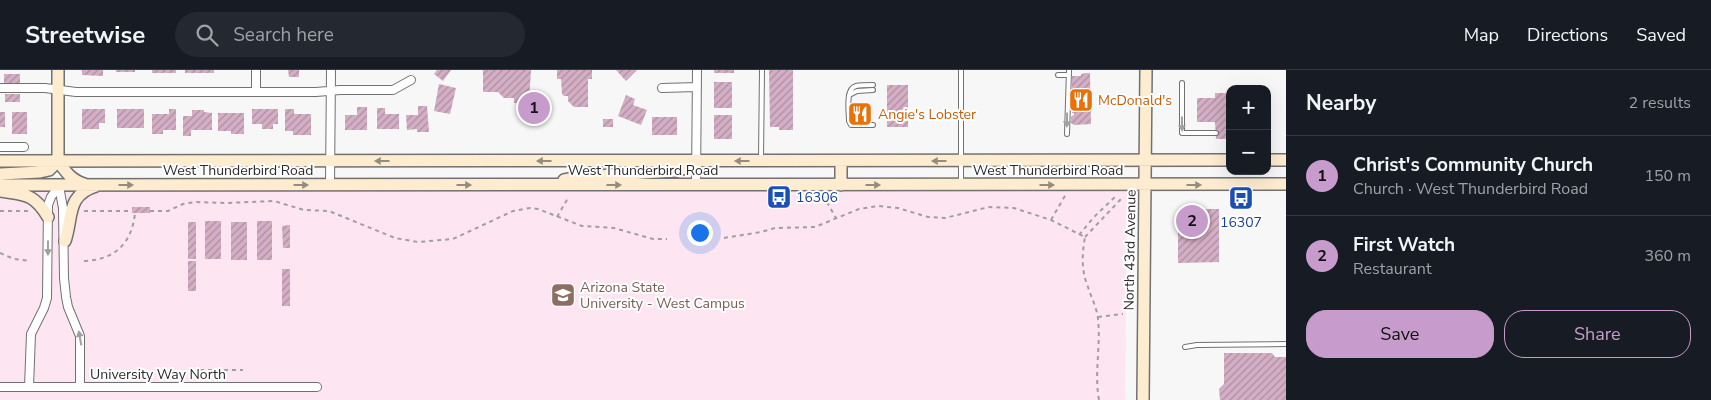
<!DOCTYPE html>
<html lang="en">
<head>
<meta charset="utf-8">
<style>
  :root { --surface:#171b24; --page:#242831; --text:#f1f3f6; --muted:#9ea1a6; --line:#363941; --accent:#c79ccc }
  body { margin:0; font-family:"Nunito Sans",sans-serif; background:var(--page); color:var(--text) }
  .controls { position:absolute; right:15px; top:15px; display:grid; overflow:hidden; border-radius:10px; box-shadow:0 5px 20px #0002 }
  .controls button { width:45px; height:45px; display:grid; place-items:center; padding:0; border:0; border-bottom:1px solid var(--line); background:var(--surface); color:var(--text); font:25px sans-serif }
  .you { position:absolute; left:699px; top:162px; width:18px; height:18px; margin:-12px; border:4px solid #fff; border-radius:50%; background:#1a73e8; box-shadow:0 0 0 8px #1a73e833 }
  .badge { display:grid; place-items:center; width:32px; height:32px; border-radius:50%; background:var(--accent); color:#111; font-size:16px; font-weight:700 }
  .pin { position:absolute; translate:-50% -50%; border:2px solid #fff; box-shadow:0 1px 5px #0006 }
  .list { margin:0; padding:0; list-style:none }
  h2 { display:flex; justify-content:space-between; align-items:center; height:65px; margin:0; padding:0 20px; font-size:21px }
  h2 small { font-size:16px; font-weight:400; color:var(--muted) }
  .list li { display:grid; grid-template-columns:32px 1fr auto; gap:15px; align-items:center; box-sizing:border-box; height:80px; padding:0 20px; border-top:1px solid var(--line) }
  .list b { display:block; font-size:19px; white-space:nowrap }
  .list p { margin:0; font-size:16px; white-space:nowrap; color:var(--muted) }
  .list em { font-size:16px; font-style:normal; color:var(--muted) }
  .actions { display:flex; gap:10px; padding:15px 20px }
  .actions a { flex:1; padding:11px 0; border:1px solid var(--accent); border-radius:20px; text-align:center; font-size:18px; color:var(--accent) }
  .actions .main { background:var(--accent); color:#111 }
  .icon { flex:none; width:28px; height:28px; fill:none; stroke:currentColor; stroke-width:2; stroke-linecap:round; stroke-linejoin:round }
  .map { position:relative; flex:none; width:1286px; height:330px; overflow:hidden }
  header { display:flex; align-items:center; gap:30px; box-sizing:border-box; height:70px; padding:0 25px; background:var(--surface); border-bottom:1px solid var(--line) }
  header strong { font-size:24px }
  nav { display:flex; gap:28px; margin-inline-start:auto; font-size:18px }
  .search { width:350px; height:45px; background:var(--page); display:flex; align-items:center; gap:12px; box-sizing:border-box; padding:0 18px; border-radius:28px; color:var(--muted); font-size:19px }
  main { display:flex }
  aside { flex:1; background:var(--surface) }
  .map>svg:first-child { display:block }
</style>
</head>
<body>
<header>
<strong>Streetwise</strong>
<div class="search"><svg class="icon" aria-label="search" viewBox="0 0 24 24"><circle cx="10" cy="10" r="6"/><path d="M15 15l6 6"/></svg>Search here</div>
<nav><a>Map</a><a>Directions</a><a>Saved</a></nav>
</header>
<main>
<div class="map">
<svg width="1286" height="330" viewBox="0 0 1286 330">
  <defs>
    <pattern id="building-hatch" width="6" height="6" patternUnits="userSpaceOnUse" patternTransform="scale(1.25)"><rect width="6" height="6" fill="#d4aec4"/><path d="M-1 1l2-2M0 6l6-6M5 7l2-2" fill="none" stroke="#ac8ea0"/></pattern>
  </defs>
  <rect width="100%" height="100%" fill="#f7f7f8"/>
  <path fill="#fde5f1" d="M 0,120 L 1127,121 L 1125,330 L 0,330 Z"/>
  <path fill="url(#building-hatch)" d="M 82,0 L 103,0 L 103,6 L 82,5 Z
    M 116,0 L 135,0 L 135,2 L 116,2 Z
    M 152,0 L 176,0 L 176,3 L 152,3 Z
    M 185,0 L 214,0 L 214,3 L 185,3 Z
    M 288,0 L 299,0 L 299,7 L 289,7 Z
    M 437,0 L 451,0 L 443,11 L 434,4 Z
    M 483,0 L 531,0 L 529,32 L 514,33 L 514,28 L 504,28 L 498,22 L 483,22 Z
    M 557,0 L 592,0 L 592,9 L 588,9 L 588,37 L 574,37 L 568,31 L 568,26 L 564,26 L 562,24 L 561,9 L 557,9 Z
    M 616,0 L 637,0 L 626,11 Z
    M 714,0 L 734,0 L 734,3 L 714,3 Z
    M 769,0 L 793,0 L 793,60 L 779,60 L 779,57 L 770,57 Z
    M 1087,3 L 1090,3 L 1091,54 L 1074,55 L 1071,53 L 1071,47 L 1074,45 L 1074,43 L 1072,43 L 1072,6 L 1081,6 L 1081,4 Z
    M 4,4 L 20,4 L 20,14 L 4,14 Z
    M 714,12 L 732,12 L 732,38 L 714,38 Z
    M 439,14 L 456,18 L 450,44 L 434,41 Z
    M 887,15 L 908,15 L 908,57 L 887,57 Z
    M 1215,23 L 1230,23 L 1230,69 L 1216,69 L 1215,52 L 1197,52 L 1197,28 L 1215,28 Z
    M 5,24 L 20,24 L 20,32 L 5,32 Z
    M 626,25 L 635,29 L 633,35 L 647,40 L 641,55 L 618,46 Z
    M 418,36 L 427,36 L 429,62 L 417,62 L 417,59 L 407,60 L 406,45 L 418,45 Z
    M 854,36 L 865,36 L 865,52 L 854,52 Z
    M 357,37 L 367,37 L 367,60 L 345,60 L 345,45 L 357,45 Z
    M 377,38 L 385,38 L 385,44 L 399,44 L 399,59 L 377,59 Z
    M 82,39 L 105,39 L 105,53 L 99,53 L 99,59 L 82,59 Z
    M 117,39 L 144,39 L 144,58 L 117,58 Z
    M 169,39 L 176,39 L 176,60 L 163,60 L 163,64 L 152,64 L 152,44 L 169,44 Z
    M 252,39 L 278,39 L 278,54 L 273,54 L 273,59 L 262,59 L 262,54 L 252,54 Z
    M 285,39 L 294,39 L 294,44 L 311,44 L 311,65 L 293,65 L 293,61 L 285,61 Z
    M 192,40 L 204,40 L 204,42 L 212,43 L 212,60 L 191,60 L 191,66 L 183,66 L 183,46 L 192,46 Z
    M 0,42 L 5,42 L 5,57 L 0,57 Z
    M 12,42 L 27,42 L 27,64 L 12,64 Z
    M 218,43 L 244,43 L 244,64 L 231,64 L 231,61 L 218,61 Z
    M 714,45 L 732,45 L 732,69 L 714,69 Z
    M 652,47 L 677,47 L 677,65 L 652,65 Z
    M 603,49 L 613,49 L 613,57 L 603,57 Z
    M 132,137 L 150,137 L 150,143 L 132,143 Z
    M 1178,139 L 1219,139 L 1219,192 L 1178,193 Z
    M 205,151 L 221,151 L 221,189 L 205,189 Z
    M 257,151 L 272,151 L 272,190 L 257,190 Z
    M 188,152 L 196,152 L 196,189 L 188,189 Z
    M 231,152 L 247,152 L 247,190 L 231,190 Z
    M 290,155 L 290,178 L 283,178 L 282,156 Z
    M 188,191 L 196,191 L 196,221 L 188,221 Z
    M 282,199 L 290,199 L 290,236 L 282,236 Z
    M 1224,283 L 1272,283 L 1275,287 L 1286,287 L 1286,330 L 1220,330 L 1219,319 L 1224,314 Z"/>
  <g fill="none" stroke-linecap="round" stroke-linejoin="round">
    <defs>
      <path id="lane" d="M 1058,5 L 1069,5
        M 1182,13 L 1182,63 L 1216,63
        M 849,25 L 857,21 L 873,20
        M 873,55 L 851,55 L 849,51 C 849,42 845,19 856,16 C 861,15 868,15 873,15
        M 1067,64 L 1069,0
        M 761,88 L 762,0
        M 961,113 L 961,0
        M 1185,277 L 1197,275 L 1286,274"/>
      <path id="street" d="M 0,18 L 45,18 L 76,22 L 316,22 L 340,20 L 393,20 L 411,10
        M 662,18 L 697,17
        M 256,22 L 256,0
        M 0,77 L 24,77
        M 330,115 L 331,0
        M 696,115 L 697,0
        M 59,116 L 63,138 L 64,208 L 66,227 L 68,237 L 80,266 L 80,317
        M 0,317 L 317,317
        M 29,317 L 31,264 L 44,238 L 47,228 L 48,135 L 51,127 L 59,116"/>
      <path id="secondary" d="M 1267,90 L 1286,90
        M 0,91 L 1230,90
        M 58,91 L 58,0
        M 58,91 C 65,101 71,110 84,114
        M 841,91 L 841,115
        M 0,104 L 40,102 L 49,100 L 58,91
        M 564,110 L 580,107 L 675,101 L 686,98 L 696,90
        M 0,115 L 1286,114
        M 0,121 C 25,125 34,123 48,147
        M 65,171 C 73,148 66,125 96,116
        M 1143,330 L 1146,0"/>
    </defs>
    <use href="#lane" stroke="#717172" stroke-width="6"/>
    <use href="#street" stroke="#717172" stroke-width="10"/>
    <use href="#secondary" stroke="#717172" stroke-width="14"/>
    <path stroke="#9f9fa0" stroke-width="2" stroke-dasharray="4 4" stroke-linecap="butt" d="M 823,125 L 836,148
      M 0,141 L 30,141
      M 84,141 L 132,141
      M 150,141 L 168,141 L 183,134 L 195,132 L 226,133 L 274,131 L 304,140 L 329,141 L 395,168 L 418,172 L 453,169 L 513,141 L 530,138 L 538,139 L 582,156 L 614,158 L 653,169 L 667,169
      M 557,147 L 568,128
      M 1051,150 L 1066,124
      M 1079,165 L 1094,147 L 1117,125
      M 1085,167 L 1122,128
      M 724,168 L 761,162 L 775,158 L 815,157 L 859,139 L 878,136 L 898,138 L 928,147 L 945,148 L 989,137 L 1014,138 L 1051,150 L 1085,167 C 1082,184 1081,200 1088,217 C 1091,227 1097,238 1098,249 C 1101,276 1094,303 1099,330
      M 0,183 L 14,189 L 30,191
      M 84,191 C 115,190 132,173 135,143
      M 1098,247 L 1123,244
      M 200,300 L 243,300"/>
    <use href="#lane" stroke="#fff" stroke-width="4"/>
    <use href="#street" stroke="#fff" stroke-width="8"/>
    <use href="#secondary" stroke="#fdeccf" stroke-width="11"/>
  </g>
  <defs><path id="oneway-solid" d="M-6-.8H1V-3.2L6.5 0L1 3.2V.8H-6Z" transform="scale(1.25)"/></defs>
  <g fill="#a0a0a0">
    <use href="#oneway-solid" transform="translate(1067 50) rotate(91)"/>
    <use href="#oneway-solid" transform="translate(1182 54) rotate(89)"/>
    <use href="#oneway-solid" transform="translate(48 178) rotate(90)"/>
    <use href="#oneway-solid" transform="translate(80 268) rotate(-100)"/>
  </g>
  <g fill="#948c7e">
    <use href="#oneway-solid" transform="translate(382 91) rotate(180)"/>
    <use href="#oneway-solid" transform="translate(544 91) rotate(-180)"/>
    <use href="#oneway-solid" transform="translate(742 91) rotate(-180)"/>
    <use href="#oneway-solid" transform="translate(939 91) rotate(180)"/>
    <use href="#oneway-solid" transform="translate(126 115)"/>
    <use href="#oneway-solid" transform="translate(301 115)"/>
    <use href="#oneway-solid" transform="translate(464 115)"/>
    <use href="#oneway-solid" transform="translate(614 115)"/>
    <use href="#oneway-solid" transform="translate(873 115)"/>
    <use href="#oneway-solid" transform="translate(1047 115)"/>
    <use href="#oneway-solid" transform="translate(1194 115)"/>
  </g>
  <defs>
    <symbol id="restaurant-square" viewBox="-11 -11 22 22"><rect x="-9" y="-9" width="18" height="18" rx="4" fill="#e8710a" stroke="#fff"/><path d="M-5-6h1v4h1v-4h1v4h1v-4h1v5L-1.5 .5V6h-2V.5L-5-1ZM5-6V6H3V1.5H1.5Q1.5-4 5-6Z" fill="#fff"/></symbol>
    <symbol id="bus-square" viewBox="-11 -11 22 22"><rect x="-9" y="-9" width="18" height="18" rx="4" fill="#1a4fb4" stroke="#fff"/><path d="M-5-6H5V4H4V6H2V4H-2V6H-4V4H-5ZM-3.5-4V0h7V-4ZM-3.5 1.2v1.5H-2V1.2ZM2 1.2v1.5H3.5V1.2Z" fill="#fff"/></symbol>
    <symbol id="university-square" viewBox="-11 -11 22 22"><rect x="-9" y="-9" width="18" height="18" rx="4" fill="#8d6e63" stroke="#fff"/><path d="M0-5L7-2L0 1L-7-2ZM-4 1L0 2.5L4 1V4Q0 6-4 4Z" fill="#fff"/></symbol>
  </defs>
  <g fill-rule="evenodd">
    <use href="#restaurant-square" x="1067" y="16" width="28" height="28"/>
    <use href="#restaurant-square" x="846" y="30" width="28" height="28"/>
    <use href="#bus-square" x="765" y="113" width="28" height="28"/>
    <use href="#bus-square" x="1227" y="114" width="28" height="28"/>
    <use href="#university-square" x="549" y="211" width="28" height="28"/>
  </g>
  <g text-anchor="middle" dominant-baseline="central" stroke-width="4" stroke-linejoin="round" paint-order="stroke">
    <g font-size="14" fill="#c56008" stroke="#fff" text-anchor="start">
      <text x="1098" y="30">McDonald's</text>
      <text x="878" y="44">Angie's Lobster</text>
    </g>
    <g font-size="14" fill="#2c2c2d" stroke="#fff">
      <text x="238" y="100">West Thunderbird Road</text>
      <text x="643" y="100">West Thunderbird Road</text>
      <text x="1048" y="100">West Thunderbird Road</text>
      <text transform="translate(1130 180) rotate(-89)">North 43rd Avenue</text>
      <text x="158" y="304">University Way North</text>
    </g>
    <g font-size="14" fill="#164399" stroke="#fff" text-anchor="start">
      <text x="796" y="127">16306</text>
      <text x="1241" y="152" text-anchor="middle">16307</text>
    </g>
    <g font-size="14" fill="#785e54" stroke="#fff" text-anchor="start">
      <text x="580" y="217">Arizona State<tspan x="580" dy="16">University - West Campus</tspan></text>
    </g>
  </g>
</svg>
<div class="controls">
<button>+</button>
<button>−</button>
</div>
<div class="you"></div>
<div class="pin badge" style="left:534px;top:38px">1</div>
<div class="pin badge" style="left:1192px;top:151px">2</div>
</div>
<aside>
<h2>Nearby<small>2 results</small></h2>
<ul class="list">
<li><span class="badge">1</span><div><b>Christ's Community Church</b><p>Church · West Thunderbird Road</p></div><em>150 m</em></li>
<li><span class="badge">2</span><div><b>First Watch</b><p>Restaurant</p></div><em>360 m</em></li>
</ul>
<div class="actions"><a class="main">Save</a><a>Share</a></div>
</aside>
</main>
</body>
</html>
